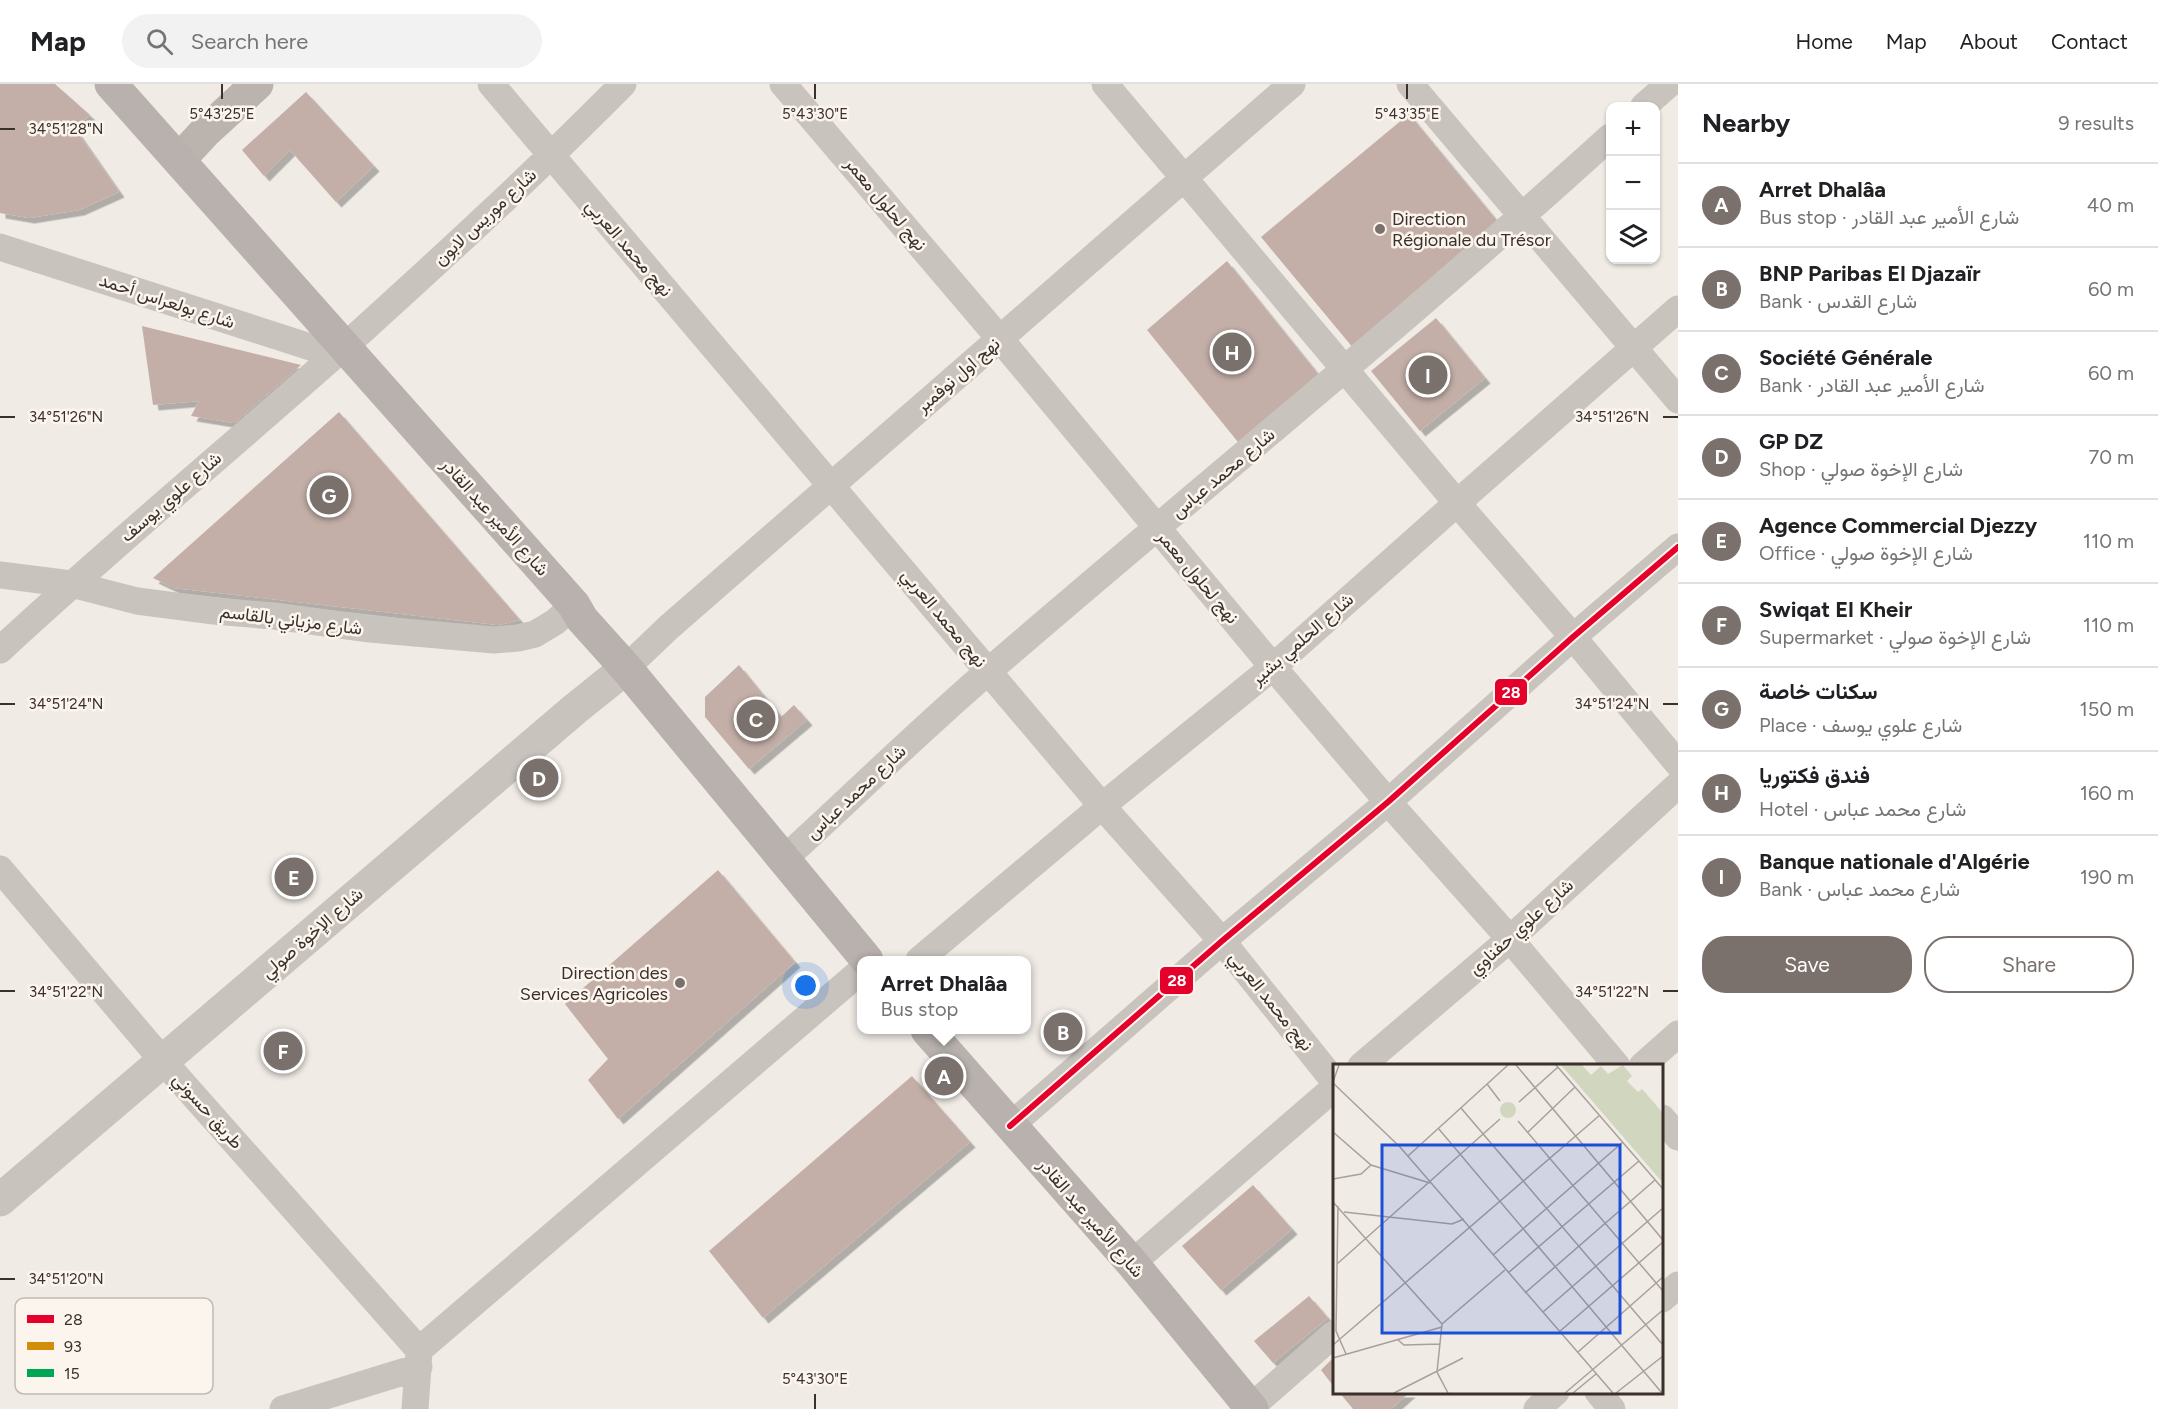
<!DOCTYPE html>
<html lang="en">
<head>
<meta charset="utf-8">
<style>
  :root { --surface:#fff; --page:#f2f2f2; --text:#202124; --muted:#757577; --line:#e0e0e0; --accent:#7a716c }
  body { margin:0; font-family:Figtree,Vazirmatn,sans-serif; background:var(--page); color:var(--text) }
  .controls { position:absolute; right:18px; top:18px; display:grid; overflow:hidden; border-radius:12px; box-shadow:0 2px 4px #0004 }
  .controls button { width:54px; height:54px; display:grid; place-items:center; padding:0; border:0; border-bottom:2px solid var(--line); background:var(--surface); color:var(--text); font:30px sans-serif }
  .you { position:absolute; left:806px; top:902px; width:21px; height:21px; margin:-15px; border:4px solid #fff; border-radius:50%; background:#1a73e8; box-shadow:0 0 0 9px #1a73e833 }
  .badge { display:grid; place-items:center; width:39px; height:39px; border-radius:50%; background:var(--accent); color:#fff; font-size:20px; font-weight:700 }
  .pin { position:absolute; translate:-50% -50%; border:3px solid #fff; box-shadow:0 2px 6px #0006 }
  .popup { position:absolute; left:857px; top:872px; width:174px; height:78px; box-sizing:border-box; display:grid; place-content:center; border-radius:12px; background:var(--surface); filter:drop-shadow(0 2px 4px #0005); font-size:20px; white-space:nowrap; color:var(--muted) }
  .popup b { font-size:22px; color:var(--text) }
  .popup::after { content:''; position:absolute; left:50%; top:100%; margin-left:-12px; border:12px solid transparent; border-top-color:var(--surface) }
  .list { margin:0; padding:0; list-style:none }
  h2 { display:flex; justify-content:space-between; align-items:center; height:78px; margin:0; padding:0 24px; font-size:26px }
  h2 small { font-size:20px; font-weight:400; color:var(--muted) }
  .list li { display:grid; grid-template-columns:39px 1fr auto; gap:18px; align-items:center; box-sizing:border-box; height:84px; padding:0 24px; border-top:2px solid var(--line) }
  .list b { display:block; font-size:22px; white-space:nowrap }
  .list p { margin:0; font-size:20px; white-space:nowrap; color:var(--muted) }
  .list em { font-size:20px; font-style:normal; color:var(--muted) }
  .actions { display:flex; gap:12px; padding:18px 24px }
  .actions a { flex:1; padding:14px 0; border:2px solid var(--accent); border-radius:24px; text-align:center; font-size:21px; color:var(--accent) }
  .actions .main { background:var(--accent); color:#fff }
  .icon { flex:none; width:33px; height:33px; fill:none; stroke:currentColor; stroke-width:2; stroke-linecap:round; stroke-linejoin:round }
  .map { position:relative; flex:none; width:1678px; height:1325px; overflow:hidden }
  header { display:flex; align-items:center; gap:36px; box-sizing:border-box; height:84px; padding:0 30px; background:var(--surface); border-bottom:2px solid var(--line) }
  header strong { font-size:28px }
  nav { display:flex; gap:33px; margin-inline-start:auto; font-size:21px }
  .search { width:420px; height:54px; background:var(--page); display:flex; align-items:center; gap:15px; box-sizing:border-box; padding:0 21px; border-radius:33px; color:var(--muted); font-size:22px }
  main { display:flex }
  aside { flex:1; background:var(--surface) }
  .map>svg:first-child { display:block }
</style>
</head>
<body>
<header>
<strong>Map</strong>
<div class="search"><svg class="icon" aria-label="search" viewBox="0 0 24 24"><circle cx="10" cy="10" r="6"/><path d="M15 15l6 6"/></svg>Search here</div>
<nav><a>Home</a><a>Map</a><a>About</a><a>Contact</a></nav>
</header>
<main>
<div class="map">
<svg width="1678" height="1325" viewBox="0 0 1678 1325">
  <defs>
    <filter id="shadow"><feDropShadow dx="5.5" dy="5.5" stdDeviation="0" flood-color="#0004"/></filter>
  </defs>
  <rect width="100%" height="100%" fill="#f0ebe5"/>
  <path fill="#c3afa7" filter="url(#shadow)" d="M 0,0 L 55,0 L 90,31 L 75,45 L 119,108 L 79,126 L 29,134 L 0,129 Z
    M 306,8 L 374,82 L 336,118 L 290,66 L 264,92 L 242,66 Z
    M 1409,30 L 1498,138 L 1354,265 L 1261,153 Z
    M 1227,177 L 1318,290 L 1238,358 L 1147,246 Z
    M 1436,234 L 1485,294 L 1420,347 L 1371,287 Z
    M 142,242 L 301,281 L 234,339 L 191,332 L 199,317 L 153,321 Z
    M 339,328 L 520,536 L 498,541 L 174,504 L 153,494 Z
    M 739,581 L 781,633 L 794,621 L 807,636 L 749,685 L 705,633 L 705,613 Z
    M 718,786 L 795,878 L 618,1035 L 588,996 L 608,975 L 565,920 Z
    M 912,992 L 970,1058 L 763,1234 L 709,1167 Z
    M 1253,1101 L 1292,1145 L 1221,1206 L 1182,1162 Z
    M 1309,1212 L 1328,1234 L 1273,1279 L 1254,1257 Z
    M 1334,1273 L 1334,1303 L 1321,1286 Z
    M 1339,1308 L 1410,1308 L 1391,1325 L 1353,1325 Z"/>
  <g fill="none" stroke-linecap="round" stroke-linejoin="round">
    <path stroke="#c9c3be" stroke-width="27" d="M 491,0 L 1102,722 L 1222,857 L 1334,997
      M 783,0 L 1000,255 L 1273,583 L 1388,718 L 1510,855 L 1617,982
      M 1105,0 L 1457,419 L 1573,553 L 1678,680
      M 1410,0 L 1678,316
      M 1644,22 L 1669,0
      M 0,163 L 335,271
      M 0,491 L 71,500 L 137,517 L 214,527 L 274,532 L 370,545 L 494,556 L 518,554 L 535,550 L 555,538 L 574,521
      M 0,566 C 112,462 229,365 343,264 C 438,178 533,91 623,0
      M 626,584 L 669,543 L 1292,0
      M 784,775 C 853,712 920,646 991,585 C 1197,407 1409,236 1610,53
      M 0,785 L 163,977 L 419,1266
      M 919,876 L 1102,722 L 1273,583 L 1457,419 L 1678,225
      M 1361,982 L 1510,855 L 1678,701
      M 1642,982 L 1678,950
      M 1662,1034 L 1678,1053
      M 1010,1042 L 1222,857 L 1388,718 L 1573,553 L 1678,463
      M 1132,1179 L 1334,1004
      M 1662,1215 L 1678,1201
      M 419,1266 L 862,886
      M 1598,1308 L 1612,1325
      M 1251,1323 L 1334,1250
      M 283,1325 L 419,1283
      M 415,1325 L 419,1267
      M 1537,1325 L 1556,1308"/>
    <path stroke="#c9c3be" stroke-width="33" d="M 0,1116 L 575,625 L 626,584"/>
    <path stroke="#bab3ae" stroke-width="33" d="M 179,76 L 204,49 L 257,0"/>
    <path stroke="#b8b1ad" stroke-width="33" d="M 111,0 L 574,521 L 582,535 L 626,584 L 867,876
      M 927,946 L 1132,1179 L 1252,1325"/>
    <defs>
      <path id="bus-1" d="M 1010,1042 L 1222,857 L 1388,718 L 1573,553 L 1678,463"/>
    </defs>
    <use href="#bus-1" stroke="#fbf5ee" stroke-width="10"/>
    <use href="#bus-1" stroke="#e4002b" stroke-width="6"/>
  </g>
  <path fill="none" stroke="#3b302b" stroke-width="2" d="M 222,0 L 222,15M 815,0 L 815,15M 1407,0 L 1407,15M 0,45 L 15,45M 0,333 L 15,333M 1663,333 L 1678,333M 0,620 L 15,620M 1663,620 L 1678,620M 0,907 L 15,907M 1663,907 L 1678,907M 0,1195 L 15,1195M 815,1310 L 815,1325"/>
  <g fill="#7a716c" stroke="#fbf5ee" stroke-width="2">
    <circle cx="1380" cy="145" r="6"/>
    <circle cx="680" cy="899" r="6"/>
  </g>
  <g text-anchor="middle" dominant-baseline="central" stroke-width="5" stroke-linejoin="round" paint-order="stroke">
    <g font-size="18" fill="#3b302b" stroke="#fbf5ee">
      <text transform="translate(886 120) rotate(50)">نهج لحلول معمر</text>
      <text transform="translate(485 133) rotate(-43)">شارع موريس لابون</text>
      <text transform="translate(629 164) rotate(49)">نهج محمد العربي</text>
      <text transform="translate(167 217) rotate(18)">شارع بولعراس أحمد</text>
      <text transform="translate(958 291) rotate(-41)">نهج اول نوفمبر</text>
      <text transform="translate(1223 389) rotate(-40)">شارع محمد عباس</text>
      <text transform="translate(171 413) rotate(-41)">شارع علوي يوسف</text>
      <text transform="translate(495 433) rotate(48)">شارع الأمير عبد القادر</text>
      <text transform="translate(1198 493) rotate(50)">نهج لحلول معمر</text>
      <text transform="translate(944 534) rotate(50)">نهج محمد العربي</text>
      <text transform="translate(291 536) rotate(7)">شارع مزياني بالقاسم</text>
      <text transform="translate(1302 555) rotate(-41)">شارع الحلمي بشير</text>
      <text transform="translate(856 708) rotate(-43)">شارع محمد عباس</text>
      <text transform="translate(1521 843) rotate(-42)">شارع علوي حفناوي</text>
      <text transform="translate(312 849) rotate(-41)">شارع الإخوة صولي</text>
      <text transform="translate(1271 917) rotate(51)">نهج محمد العربي</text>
      <text transform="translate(208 1027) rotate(48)">طريق حسوني</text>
      <text transform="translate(1091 1134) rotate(49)">شارع الأمير عبد القادر</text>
    </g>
    <g font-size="18" fill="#3b302b" stroke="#fbf5ee" text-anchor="start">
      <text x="1392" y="135">Direction<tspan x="1392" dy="21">Régionale du Trésor</tspan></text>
      <text x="668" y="889" text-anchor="end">Direction des<tspan x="668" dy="21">Services Agricoles</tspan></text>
    </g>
  </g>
  <g transform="translate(1333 980)">
    <rect width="330" height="330" fill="#f0ebe5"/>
    <path d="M 228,1 L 249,1 L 258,11 L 268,2 L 275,10 L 290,1 L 299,12 L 294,17 L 305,28 L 309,25 L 330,49 L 330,119 ZM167 46a8 8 0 1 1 16 0a8 8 0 1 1-16 0Z" fill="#d1d6bf"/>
    <path fill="none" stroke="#a8a09b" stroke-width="1.5" d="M 183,1 L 330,176M 223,1 L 330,125M 0,18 L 6,1M 0,19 L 67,83 L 280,329M 154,20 L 167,37M 186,38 L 225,3M 128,44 L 330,281M 185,57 L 330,227M 105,64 L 329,329M 0,68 L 38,101 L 97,119M 195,68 L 242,23M 75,92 L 175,1M 0,115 L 28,110 L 38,101M 0,138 L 109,260M 5,142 L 3,267 L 13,290M 11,148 L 119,160 L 131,155M 160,191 L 290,78M 4,200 L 167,55M 175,209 L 306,97M 192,229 L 322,116M 210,248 L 330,144M 109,260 L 172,206M 109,260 L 104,308 L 115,329M 226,268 L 330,178M 65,276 L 71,281 L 107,280M 0,281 L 267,51M 245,288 L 330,213M 0,294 L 109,263M 61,329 L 130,294M 232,329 L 330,246M 240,329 L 263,310M 283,329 L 330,292"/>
    <path fill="#1d4ed8" fill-opacity="0.15" stroke="#1d4ed8" stroke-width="3" d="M 49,81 L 287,81 L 287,269 L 49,269 Z"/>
    <rect width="330" height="330" fill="none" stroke="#3b302b" stroke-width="3"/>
  </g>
  <rect x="15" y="1214" width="198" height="96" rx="9" fill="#fbf5ee" stroke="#c1bab4" stroke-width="1.5"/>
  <rect x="27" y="1231" width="27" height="8" fill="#e4002b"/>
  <rect x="27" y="1258" width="27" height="8" fill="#d18e09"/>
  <rect x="27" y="1285" width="27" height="8" fill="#00a651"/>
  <g font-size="16" fill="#3b302b">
    <text x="64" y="1241">28</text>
    <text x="64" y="1268">93</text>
    <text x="64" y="1295">15</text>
  </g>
  <g font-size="15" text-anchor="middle" fill="#3b302b" stroke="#fbf5ee" stroke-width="5" stroke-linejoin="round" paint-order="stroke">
    <text x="222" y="35">5°43'25"E</text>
    <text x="815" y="35">5°43'30"E</text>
    <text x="1407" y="35">5°43'35"E</text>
    <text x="66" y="50">34°51'28"N</text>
    <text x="66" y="338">34°51'26"N</text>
    <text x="1612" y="338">34°51'26"N</text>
    <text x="66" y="625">34°51'24"N</text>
    <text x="1612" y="625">34°51'24"N</text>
    <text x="66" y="913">34°51'22"N</text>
    <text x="1612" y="913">34°51'22"N</text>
    <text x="66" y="1200">34°51'20"N</text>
    <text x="815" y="1300">5°43'30"E</text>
  </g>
  <g stroke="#fbf5ee" stroke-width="2">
    <rect x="1494" y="594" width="34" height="28" rx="6" fill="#e4002b"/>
    <rect x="1159" y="882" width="35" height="29" rx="6" fill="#e4002b"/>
  </g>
  <g font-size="16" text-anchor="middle" font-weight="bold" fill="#fff">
    <text x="1511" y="614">28</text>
    <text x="1177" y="902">28</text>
  </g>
</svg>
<div class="controls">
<button>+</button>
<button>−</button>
<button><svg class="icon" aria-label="layers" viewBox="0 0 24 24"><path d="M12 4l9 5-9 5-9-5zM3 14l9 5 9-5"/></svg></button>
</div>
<div class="you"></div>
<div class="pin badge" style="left:944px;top:992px">A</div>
<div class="popup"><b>Arret Dhalâa</b>Bus stop</div>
<div class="pin badge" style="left:1063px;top:948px">B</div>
<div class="pin badge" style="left:756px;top:635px">C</div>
<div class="pin badge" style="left:539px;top:694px">D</div>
<div class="pin badge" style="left:294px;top:793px">E</div>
<div class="pin badge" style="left:283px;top:967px">F</div>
<div class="pin badge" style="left:329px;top:411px">G</div>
<div class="pin badge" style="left:1232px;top:268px">H</div>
<div class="pin badge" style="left:1428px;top:291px">I</div>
</div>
<aside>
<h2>Nearby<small>9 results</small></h2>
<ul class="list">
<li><span class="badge">A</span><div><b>Arret Dhalâa</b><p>Bus stop · شارع الأمير عبد القادر</p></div><em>40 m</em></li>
<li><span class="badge">B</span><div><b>BNP Paribas El Djazaïr</b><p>Bank · شارع القدس</p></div><em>60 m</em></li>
<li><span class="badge">C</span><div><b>Société Générale</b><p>Bank · شارع الأمير عبد القادر</p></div><em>60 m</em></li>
<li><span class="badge">D</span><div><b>GP DZ</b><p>Shop · شارع الإخوة صولي</p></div><em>70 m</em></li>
<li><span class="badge">E</span><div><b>Agence Commercial Djezzy</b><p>Office · شارع الإخوة صولي</p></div><em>110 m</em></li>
<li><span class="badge">F</span><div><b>Swiqat El Kheir</b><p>Supermarket · شارع الإخوة صولي</p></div><em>110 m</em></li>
<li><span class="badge">G</span><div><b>سكنات خاصة</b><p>Place · شارع علوي يوسف</p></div><em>150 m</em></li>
<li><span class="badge">H</span><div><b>فندق فكتوريا</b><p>Hotel · شارع محمد عباس</p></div><em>160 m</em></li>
<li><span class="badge">I</span><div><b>Banque nationale d'Algérie</b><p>Bank · شارع محمد عباس</p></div><em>190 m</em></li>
</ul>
<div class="actions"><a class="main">Save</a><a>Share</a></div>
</aside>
</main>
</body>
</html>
